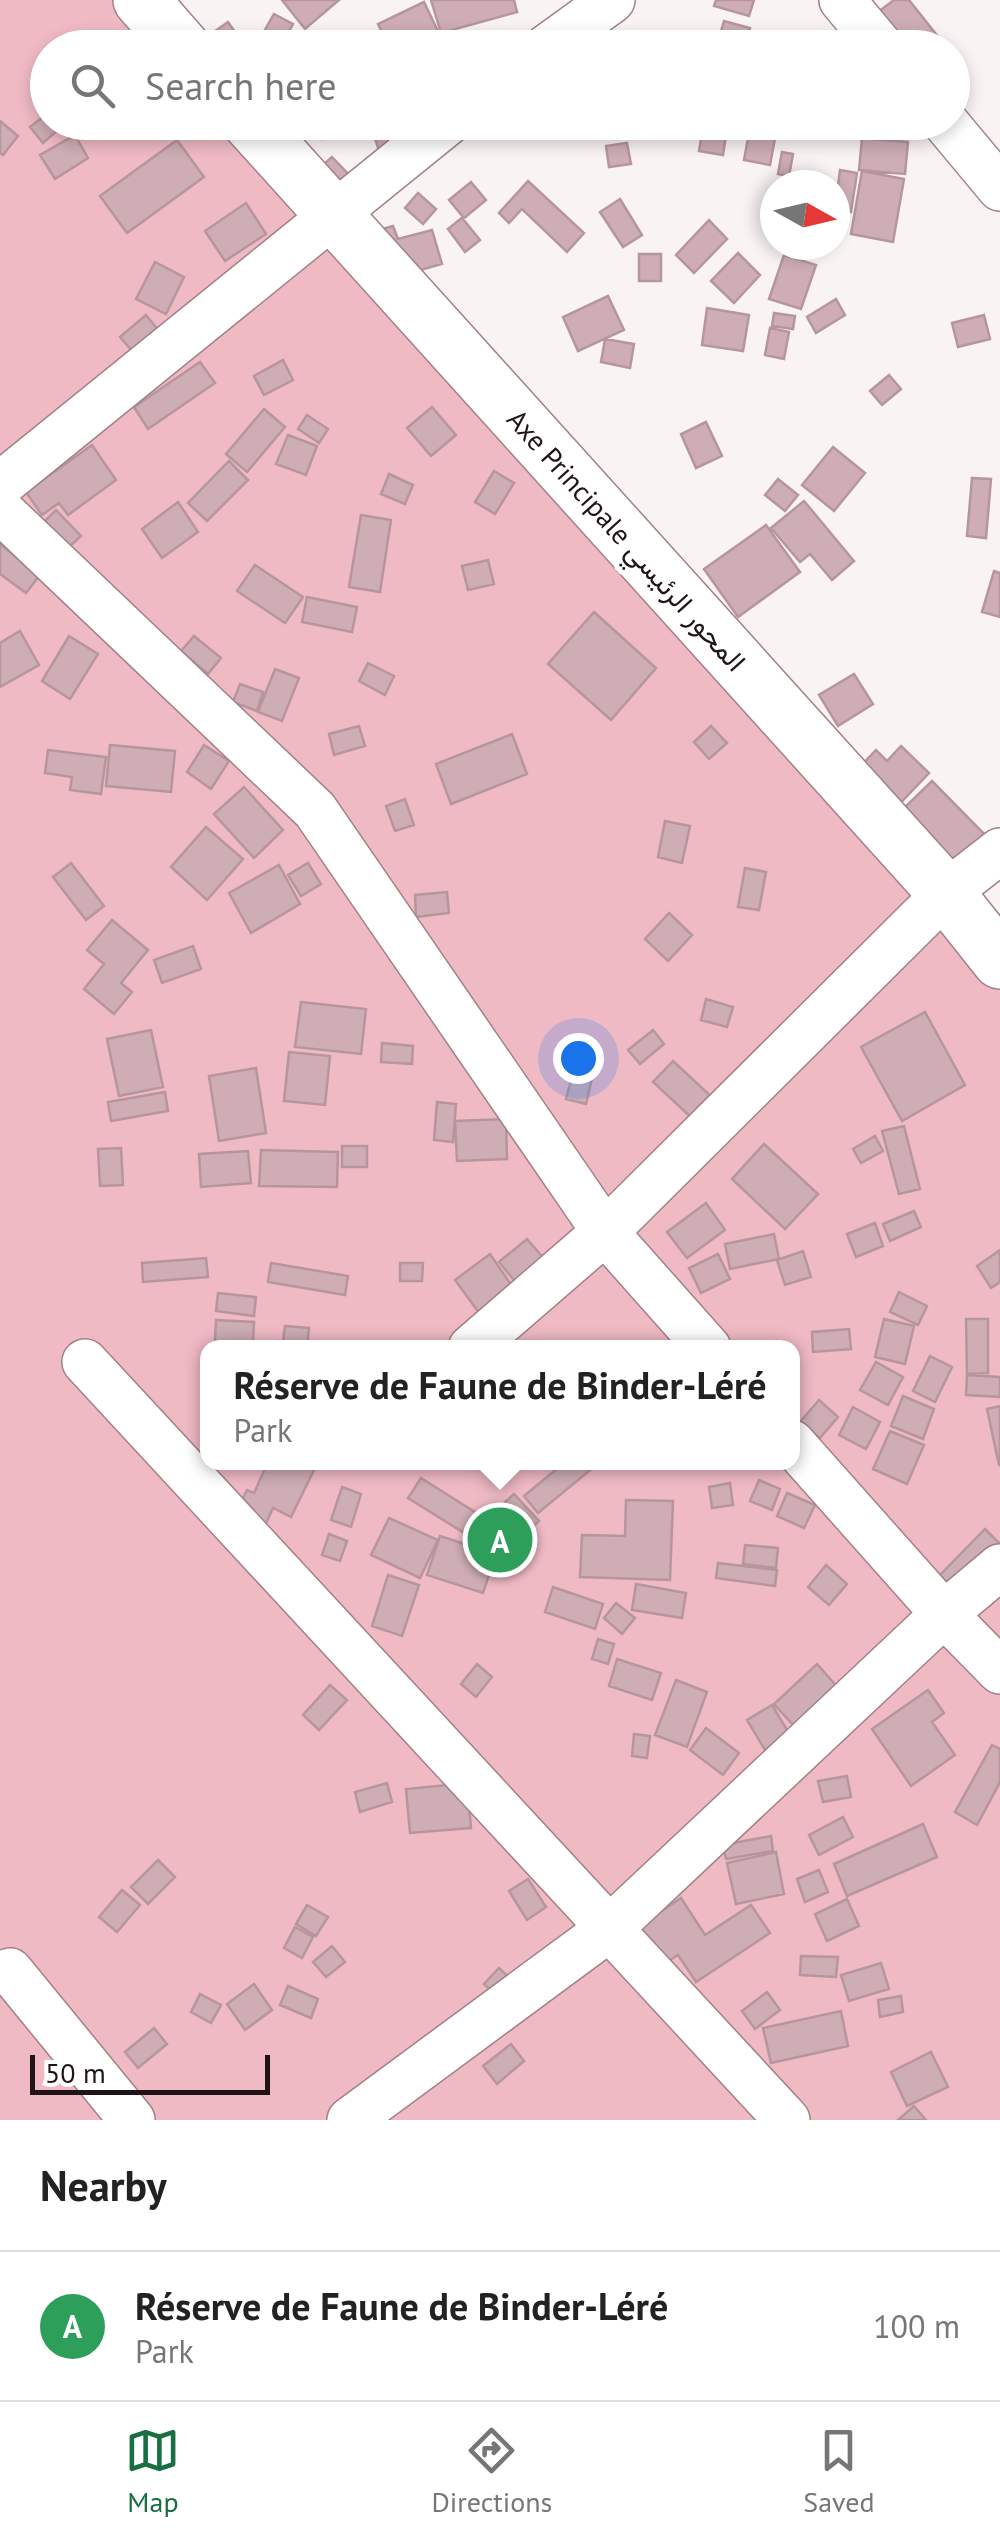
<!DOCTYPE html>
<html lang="en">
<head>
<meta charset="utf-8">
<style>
  :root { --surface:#fff; --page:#f2f2f2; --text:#222; --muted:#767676; --line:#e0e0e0; --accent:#186f42 }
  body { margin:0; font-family:"PT Sans",Vazirmatn,sans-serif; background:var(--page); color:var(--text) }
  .compass { position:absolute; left:760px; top:170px; width:90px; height:90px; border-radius:50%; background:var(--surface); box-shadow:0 5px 15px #0003; rotate:98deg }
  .scale { position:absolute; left:30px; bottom:25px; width:240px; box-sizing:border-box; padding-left:10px; border:5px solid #201417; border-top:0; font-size:28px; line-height:35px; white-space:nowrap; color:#201417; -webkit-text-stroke:8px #fff; paint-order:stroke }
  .you { position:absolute; left:578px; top:1058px; width:35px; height:35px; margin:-25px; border:8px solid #fff; border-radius:50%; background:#1a73e8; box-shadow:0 0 0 15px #1a73e833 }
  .badge { display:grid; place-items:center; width:65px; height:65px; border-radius:50%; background:var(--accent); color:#fff; font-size:32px; font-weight:700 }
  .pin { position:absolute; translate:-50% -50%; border:5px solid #fff; box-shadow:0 2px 10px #0006 }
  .popup { position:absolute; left:200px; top:1340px; width:600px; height:130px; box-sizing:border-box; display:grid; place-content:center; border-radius:20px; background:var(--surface); filter:drop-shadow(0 2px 8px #0005); font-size:32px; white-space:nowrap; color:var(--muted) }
  .popup b { font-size:38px; color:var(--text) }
  .popup::after { content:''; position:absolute; left:50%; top:100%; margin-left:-20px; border:20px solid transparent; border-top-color:var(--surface) }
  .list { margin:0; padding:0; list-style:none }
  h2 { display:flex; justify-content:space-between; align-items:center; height:130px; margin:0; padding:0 40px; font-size:42px }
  h2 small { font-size:32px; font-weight:400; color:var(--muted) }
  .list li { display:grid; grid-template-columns:65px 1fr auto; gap:30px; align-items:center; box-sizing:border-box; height:150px; padding:0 40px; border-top:2px solid var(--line) }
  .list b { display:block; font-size:38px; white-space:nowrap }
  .list p { margin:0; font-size:32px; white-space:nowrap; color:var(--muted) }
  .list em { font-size:32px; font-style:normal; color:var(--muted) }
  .icon { flex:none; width:55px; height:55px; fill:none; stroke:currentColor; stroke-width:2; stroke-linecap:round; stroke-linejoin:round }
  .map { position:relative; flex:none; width:1000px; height:2120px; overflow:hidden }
  .search { position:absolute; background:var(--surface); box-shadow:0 5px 15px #0003; left:30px; right:30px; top:30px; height:110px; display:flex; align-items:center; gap:25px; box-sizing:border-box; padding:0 35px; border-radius:55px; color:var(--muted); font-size:38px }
  .sheet { height:280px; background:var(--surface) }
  nav { display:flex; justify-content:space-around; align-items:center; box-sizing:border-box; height:140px; border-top:2px solid var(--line); background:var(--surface); font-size:28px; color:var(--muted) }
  nav a { display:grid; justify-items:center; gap:5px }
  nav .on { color:var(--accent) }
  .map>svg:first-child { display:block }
</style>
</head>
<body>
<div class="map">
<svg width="1000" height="2120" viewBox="0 0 1000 2120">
  <rect width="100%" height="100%" fill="#faf3f4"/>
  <path fill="#f0bac5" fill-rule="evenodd" d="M 0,0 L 141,0 L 183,47 L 48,48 L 48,122 L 250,123 L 1000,961 L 1000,2120 L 0,2120 ZM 208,1348 L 792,1348 L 792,1462 L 208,1462 Z"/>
  <path fill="#ceadb4" stroke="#b6969c" stroke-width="2.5" d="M 282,0 L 339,0 L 305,29 Z
    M 431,0 L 514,0 L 517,12 L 441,33 Z
    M 716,0 L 754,0 L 749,16 L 714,6 Z
    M 894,0 L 909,0 L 943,43 L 938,48 L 906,48 L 878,12 Z
    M 424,2 L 446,48 L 390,48 L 378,24 Z
    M 274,14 L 293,24 L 280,48 L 267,48 L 258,42 Z
    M 724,21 L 750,28 L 744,48 L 716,48 Z
    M 228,22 L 246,48 L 217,48 L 208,36 Z
    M 92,34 L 105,48 L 77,48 Z
    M 48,113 L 48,122 L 67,122 L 43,143 L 30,127 Z
    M 0,121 L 18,136 L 3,155 L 0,153 Z
    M 101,122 L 131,122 L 105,133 Z
    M 313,122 L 352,122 L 322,139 Z
    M 391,122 L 398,144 L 379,151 L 370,123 Z
    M 524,122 L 548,122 L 550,129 L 531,138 Z
    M 704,122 L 728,122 L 723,155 L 699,151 Z
    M 751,122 L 778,122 L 770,165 L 744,160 Z
    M 861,122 L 899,122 L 899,130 L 862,131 Z
    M 75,135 L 88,158 L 55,179 L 40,155 Z
    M 862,138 L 908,142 L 905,174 L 859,170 Z
    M 177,140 L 204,177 L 127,233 L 100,196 Z
    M 627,143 L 631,164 L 609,167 L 606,146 Z
    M 782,152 L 793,154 L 789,176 L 778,174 Z
    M 332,157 L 355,181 L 339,196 L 316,171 Z
    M 840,170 L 857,173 L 851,212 L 835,209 Z
    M 862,171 L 904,179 L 893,242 L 851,234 Z
    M 528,181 L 584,233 L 567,252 L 522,209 L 509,223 L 499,213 Z
    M 471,182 L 486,200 L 463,219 L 480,240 L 465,252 L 448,229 L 463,217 L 449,200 Z
    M 418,193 L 436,209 L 423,224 L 405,208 Z
    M 620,199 L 642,235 L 623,247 L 600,212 Z
    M 246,203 L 266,234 L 225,261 L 205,231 Z
    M 709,220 L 727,239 L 694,273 L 676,255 Z
    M 393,226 L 398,239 L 432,230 L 442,264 L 389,279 L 375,231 Z
    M 738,253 L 760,275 L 734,303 L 711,281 Z
    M 639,254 L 661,254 L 661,281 L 639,281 Z
    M 784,255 L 816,265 L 801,309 L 769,299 Z
    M 155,262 L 184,277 L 166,314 L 136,299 Z
    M 608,296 L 624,330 L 578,351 L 563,317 Z
    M 836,299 L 845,315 L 816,333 L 807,317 Z
    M 707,308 L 749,315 L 743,351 L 702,345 Z
    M 774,313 L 795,316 L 793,329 L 772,326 Z
    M 146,315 L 163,336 L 138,358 L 120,337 Z
    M 984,315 L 990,339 L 958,347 L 952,323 Z
    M 770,328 L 789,332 L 784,359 L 765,355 Z
    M 605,339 L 634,344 L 630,368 L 601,362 Z
    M 283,360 L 293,380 L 264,395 L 254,376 Z
    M 200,362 L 215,383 L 148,429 L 134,407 Z
    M 889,375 L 901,389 L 882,405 L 870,391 Z
    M 432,407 L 456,435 L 431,456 L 407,428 Z
    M 264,409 L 285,427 L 247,472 L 226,454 Z
    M 307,415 L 328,429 L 319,443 L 298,429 Z
    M 706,422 L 722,456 L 696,468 L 681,434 Z
    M 288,435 L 317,446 L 306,475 L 276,464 Z
    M 92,445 L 116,480 L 68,515 L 59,503 L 42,515 L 26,492 Z
    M 833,447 L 865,473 L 834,511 L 802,485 Z
    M 229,461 L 248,480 L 207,521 L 188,503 Z
    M 494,471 L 514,483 L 495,514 L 475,502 Z
    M 389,474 L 413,485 L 405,504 L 381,494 Z
    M 972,478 L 991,479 L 986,538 L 967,536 Z
    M 778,479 L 798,495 L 785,511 L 765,495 Z
    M 804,501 L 854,561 L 832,580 L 810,554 L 800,562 L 771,528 Z
    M 178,502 L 198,532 L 162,558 L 142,529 Z
    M 56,510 L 81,536 L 67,549 L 43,523 Z
    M 361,515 L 391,520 L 380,592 L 349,587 Z
    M 766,525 L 800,572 L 738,617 L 704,569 Z
    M 0,544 L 40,575 L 26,593 L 0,574 Z
    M 488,560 L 494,584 L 468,590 L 462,566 Z
    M 255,565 L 303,597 L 285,623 L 237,591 Z
    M 994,571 L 1000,573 L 1000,617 L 982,612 Z
    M 307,597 L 357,607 L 352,632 L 302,622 Z
    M 594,612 L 656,668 L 611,720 L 548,664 Z
    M 20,631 L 39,665 L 0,687 L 0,643 Z
    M 69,636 L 98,654 L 70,699 L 42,681 Z
    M 194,636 L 221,658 L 208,674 L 181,651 Z
    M 368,663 L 394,676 L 385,695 L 359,681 Z
    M 275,669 L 299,678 L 282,721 L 258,712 Z
    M 854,674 L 873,704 L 838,726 L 819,695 Z
    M 240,684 L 263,692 L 257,711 L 233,702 Z
    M 359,726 L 365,746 L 334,755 L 329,734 Z
    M 711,726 L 727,743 L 709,759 L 694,742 Z
    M 512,734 L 527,774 L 451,804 L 436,764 Z
    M 110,745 L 175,751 L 171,792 L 106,786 Z
    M 204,745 L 229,761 L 211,789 L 187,772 Z
    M 901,746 L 929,773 L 890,814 L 851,776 L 876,750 L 887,761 Z
    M 48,750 L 106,757 L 101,794 L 70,790 L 72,777 L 45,773 Z
    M 932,781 L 994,844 L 964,874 L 902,810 Z
    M 244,787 L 283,830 L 254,858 L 214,814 Z
    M 405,799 L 414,825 L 395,831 L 386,806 Z
    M 665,821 L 690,826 L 682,863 L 658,857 Z
    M 206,827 L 243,859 L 207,900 L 171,867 Z
    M 71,863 L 104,906 L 86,920 L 53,877 Z
    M 308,863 L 321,884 L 301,896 L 288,875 Z
    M 279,865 L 300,904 L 251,933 L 229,893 Z
    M 745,868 L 766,872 L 759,910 L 738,907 Z
    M 447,892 L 449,913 L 416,917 L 415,895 Z
    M 669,913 L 692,935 L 668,961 L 645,939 Z
    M 112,920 L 148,950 L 121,983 L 132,992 L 114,1014 L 84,989 L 104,964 L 87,950 Z
    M 193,946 L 201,969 L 162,983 L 154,960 Z
    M 706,999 L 733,1007 L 727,1027 L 701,1020 Z
    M 301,1002 L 366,1009 L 361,1054 L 295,1047 Z
    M 925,1012 L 965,1085 L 902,1121 L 861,1047 Z
    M 151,1030 L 163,1087 L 119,1096 L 107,1039 Z
    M 653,1030 L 664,1044 L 640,1064 L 628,1050 Z
    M 382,1043 L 413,1046 L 412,1064 L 381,1062 Z
    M 289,1052 L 330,1056 L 325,1105 L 284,1101 Z
    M 673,1061 L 716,1101 L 696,1122 L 653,1082 Z
    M 575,1065 L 594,1070 L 586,1104 L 566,1099 Z
    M 256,1068 L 266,1133 L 219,1141 L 209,1076 Z
    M 165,1092 L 168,1111 L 111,1121 L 108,1102 Z
    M 437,1102 L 456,1104 L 453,1142 L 434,1140 Z
    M 506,1119 L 507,1159 L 457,1161 L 455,1121 Z
    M 904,1126 L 920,1189 L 899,1194 L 882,1131 Z
    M 875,1136 L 883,1151 L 861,1163 L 853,1149 Z
    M 764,1144 L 818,1194 L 785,1229 L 732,1179 Z
    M 342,1146 L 367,1146 L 367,1167 L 342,1167 Z
    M 121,1148 L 123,1185 L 100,1186 L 98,1149 Z
    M 261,1150 L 338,1152 L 337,1187 L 259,1186 Z
    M 248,1151 L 251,1183 L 201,1187 L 199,1154 Z
    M 706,1203 L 725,1230 L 687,1258 L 667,1232 Z
    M 914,1211 L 921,1227 L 890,1241 L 883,1224 Z
    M 875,1223 L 883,1246 L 856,1257 L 847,1234 Z
    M 774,1234 L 779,1259 L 730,1269 L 725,1244 Z
    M 527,1239 L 546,1261 L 518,1285 L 499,1262 Z
    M 1000,1250 L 1000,1282 L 991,1288 L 977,1266 Z
    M 803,1251 L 811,1277 L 785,1285 L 777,1260 Z
    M 490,1254 L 516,1292 L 482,1317 L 455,1280 Z
    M 718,1254 L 730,1279 L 701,1293 L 689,1268 Z
    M 206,1258 L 208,1277 L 143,1282 L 142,1263 Z
    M 271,1263 L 348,1276 L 345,1295 L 268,1282 Z
    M 400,1263 L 423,1263 L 422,1281 L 400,1281 Z
    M 899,1292 L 927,1306 L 918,1325 L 890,1312 Z
    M 218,1293 L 256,1297 L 254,1316 L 216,1311 Z
    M 884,1319 L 914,1326 L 905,1364 L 875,1357 Z
    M 966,1319 L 988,1319 L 988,1373 L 967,1374 Z
    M 216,1320 L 254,1322 L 253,1343 L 215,1341 Z
    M 285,1326 L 309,1328 L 307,1348 L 282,1348 Z
    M 849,1329 L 851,1349 L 813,1352 L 812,1332 Z
    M 930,1356 L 952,1367 L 935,1402 L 913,1391 Z
    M 876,1362 L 903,1377 L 888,1405 L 860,1390 Z
    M 967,1375 L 1000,1377 L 1000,1397 L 966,1395 Z
    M 903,1396 L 934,1409 L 923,1439 L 891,1426 Z
    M 819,1400 L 838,1417 L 820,1438 L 800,1422 Z
    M 1000,1406 L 1000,1465 L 999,1465 L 987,1409 Z
    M 853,1407 L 880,1422 L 866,1449 L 839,1435 Z
    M 890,1431 L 924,1445 L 907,1484 L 873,1469 Z
    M 268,1462 L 318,1462 L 291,1517 L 273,1508 L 260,1536 L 231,1521 L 247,1490 L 254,1493 Z
    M 565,1462 L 600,1462 L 538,1513 L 524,1496 Z
    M 421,1478 L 489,1521 L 477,1541 L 408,1498 Z
    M 759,1480 L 780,1489 L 772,1510 L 750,1501 Z
    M 730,1483 L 733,1505 L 712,1508 L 709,1487 Z
    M 342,1487 L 361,1494 L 351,1527 L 331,1520 Z
    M 787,1493 L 815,1505 L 804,1528 L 777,1516 Z
    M 514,1494 L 539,1521 L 515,1544 L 490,1516 Z
    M 626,1500 L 673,1501 L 670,1580 L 580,1577 L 582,1535 L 625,1536 Z
    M 389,1518 L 438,1540 L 420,1578 L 371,1555 Z
    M 985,1529 L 1000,1544 L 1000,1550 L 956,1594 L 939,1576 Z
    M 329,1534 L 347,1541 L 340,1561 L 322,1555 Z
    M 440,1536 L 496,1554 L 483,1593 L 427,1575 Z
    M 745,1545 L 778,1548 L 776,1568 L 743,1564 Z
    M 718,1563 L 777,1570 L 775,1586 L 716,1578 Z
    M 826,1565 L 847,1584 L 829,1605 L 808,1587 Z
    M 388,1575 L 419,1585 L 402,1636 L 372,1626 Z
    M 636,1584 L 686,1593 L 682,1618 L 632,1610 Z
    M 553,1587 L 603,1604 L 595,1629 L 545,1612 Z
    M 616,1603 L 635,1618 L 622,1634 L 604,1618 Z
    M 598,1639 L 614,1644 L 608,1664 L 592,1659 Z
    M 617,1659 L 661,1673 L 652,1700 L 609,1686 Z
    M 477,1664 L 492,1677 L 476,1697 L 461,1684 Z
    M 817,1664 L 839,1689 L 796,1728 L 774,1704 Z
    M 676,1680 L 707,1692 L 687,1747 L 655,1735 Z
    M 330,1685 L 347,1700 L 319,1730 L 303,1715 Z
    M 928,1690 L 944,1713 L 932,1722 L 955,1755 L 911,1786 L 872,1729 Z
    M 772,1705 L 790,1735 L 765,1750 L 747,1720 Z
    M 706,1728 L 739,1753 L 723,1775 L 690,1750 Z
    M 634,1734 L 650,1736 L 647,1758 L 632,1756 Z
    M 992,1745 L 1000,1749 L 1000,1782 L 977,1825 L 955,1812 Z
    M 847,1776 L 851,1797 L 823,1802 L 818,1781 Z
    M 387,1783 L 392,1802 L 360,1812 L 355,1792 Z
    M 467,1783 L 471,1828 L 410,1833 L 406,1789 Z
    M 843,1817 L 853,1837 L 819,1855 L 809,1835 Z
    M 923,1824 L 937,1857 L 847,1896 L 834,1864 Z
    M 771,1836 L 773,1851 L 726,1859 L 723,1845 Z
    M 776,1852 L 784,1894 L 736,1904 L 727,1863 Z
    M 158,1860 L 175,1877 L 148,1904 L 131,1887 Z
    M 819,1870 L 828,1892 L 805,1902 L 797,1879 Z
    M 528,1879 L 546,1907 L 527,1920 L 509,1891 Z
    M 122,1890 L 140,1905 L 117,1932 L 99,1917 Z
    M 681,1898 L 705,1935 L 751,1905 L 770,1933 L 696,1982 L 678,1955 L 658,1968 L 633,1930 Z
    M 847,1899 L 859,1926 L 827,1941 L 815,1914 Z
    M 307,1905 L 328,1917 L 316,1936 L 296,1924 Z
    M 295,1927 L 313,1937 L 302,1958 L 284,1948 Z
    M 332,1946 L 345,1962 L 326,1977 L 313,1962 Z
    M 801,1956 L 838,1957 L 836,1977 L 800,1975 Z
    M 881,1963 L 889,1989 L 849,2001 L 841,1975 Z
    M 499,1968 L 516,1984 L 501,2000 L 484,1984 Z
    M 254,1984 L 272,2010 L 245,2030 L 227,2004 Z
    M 288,1986 L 318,1999 L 311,2018 L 280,2005 Z
    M 767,1992 L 780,2010 L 755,2029 L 742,2011 Z
    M 200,1994 L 221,2005 L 211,2023 L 191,2012 Z
    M 901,1996 L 903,2012 L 880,2017 L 878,2000 Z
    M 841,2011 L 848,2046 L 771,2063 L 763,2028 Z
    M 154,2028 L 167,2044 L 138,2068 L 125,2052 Z
    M 511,2044 L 524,2061 L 497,2084 L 483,2066 Z
    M 931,2052 L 948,2087 L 907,2106 L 891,2072 Z
    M 914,2106 L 926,2120 L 898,2120 Z"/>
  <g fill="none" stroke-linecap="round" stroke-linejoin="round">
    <defs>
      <path id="minor" d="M 842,0 L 882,48
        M 546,48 L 612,0
        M 945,122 L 1000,188
        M 0,485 L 448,122
        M 0,510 L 315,810 L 605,1232 L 708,1348
        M 471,1348 L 605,1232 L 946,893 L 1000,851
        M 85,1362 L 787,2120
        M 792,1443 L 944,1614 L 1000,1671
        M 10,1971 L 132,2120
        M 350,2120 L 610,1928 L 944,1614 L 1000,1567"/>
      <path id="major" d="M 141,0 L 183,48
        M 250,122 L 946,893 L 1000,961"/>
    </defs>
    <use href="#minor" stroke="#a18187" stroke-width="48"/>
    <use href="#major" stroke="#a18187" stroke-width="58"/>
    <use href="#minor" stroke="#fff" stroke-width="45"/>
    <use href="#major" stroke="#fff" stroke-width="55"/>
  </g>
  <g text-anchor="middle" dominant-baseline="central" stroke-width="10" stroke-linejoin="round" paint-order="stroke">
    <g font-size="28" fill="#201417" stroke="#fff">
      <text transform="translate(627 540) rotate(48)">Axe Principale المحور الرئيسي</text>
    </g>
  </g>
</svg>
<svg class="compass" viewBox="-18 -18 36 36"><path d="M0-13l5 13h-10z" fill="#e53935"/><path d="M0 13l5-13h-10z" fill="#767676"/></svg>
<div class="scale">50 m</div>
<div class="you"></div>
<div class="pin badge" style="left:500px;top:1540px;background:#2e9e5b">A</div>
<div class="popup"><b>Réserve de Faune de Binder-Léré</b>Park</div>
<div class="search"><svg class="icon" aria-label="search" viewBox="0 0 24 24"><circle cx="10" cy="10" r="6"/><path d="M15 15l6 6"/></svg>Search here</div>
</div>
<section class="sheet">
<h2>Nearby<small></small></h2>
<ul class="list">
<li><span class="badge" style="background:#2e9e5b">A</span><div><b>Réserve de Faune de Binder-Léré</b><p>Park</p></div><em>100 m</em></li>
</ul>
</section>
<nav>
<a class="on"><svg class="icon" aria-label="map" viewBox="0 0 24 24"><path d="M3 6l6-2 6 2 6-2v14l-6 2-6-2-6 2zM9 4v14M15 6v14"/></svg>Map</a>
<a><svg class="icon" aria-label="directions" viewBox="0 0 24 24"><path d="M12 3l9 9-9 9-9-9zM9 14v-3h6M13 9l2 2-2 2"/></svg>Directions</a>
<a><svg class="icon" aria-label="saved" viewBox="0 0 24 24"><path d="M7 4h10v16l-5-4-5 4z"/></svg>Saved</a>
</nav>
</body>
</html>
